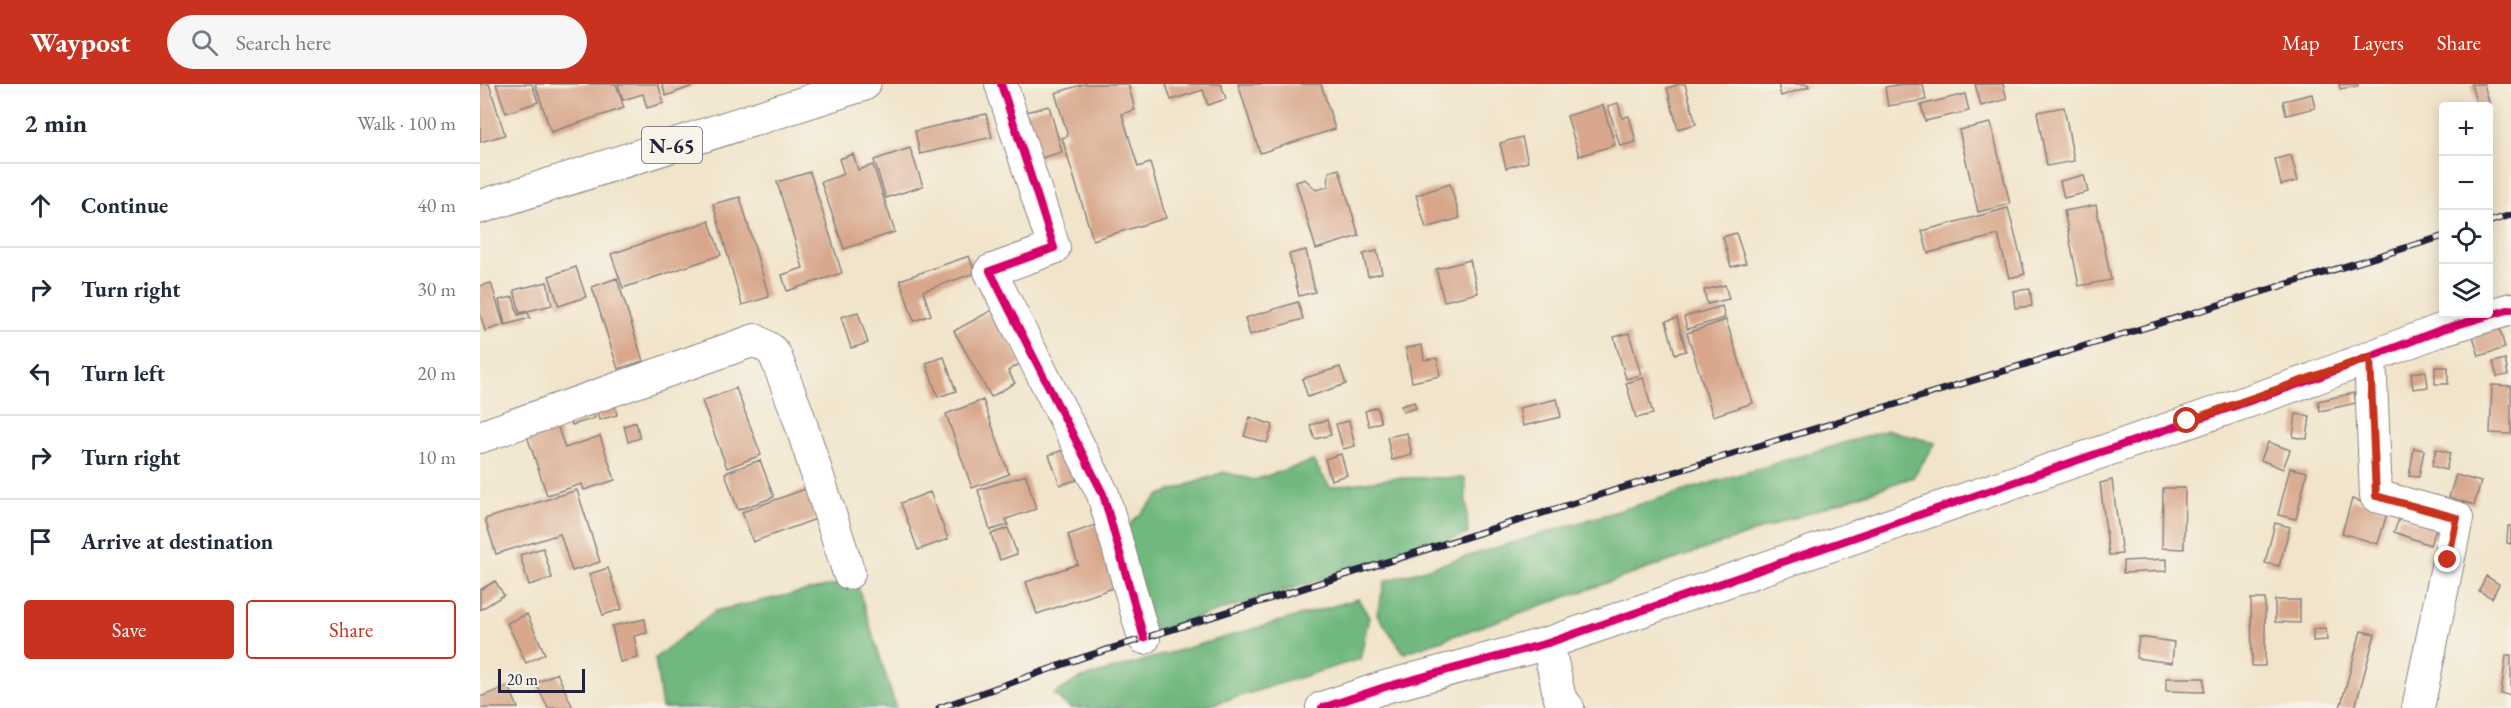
<!DOCTYPE html>
<html lang="en">
<head>
<meta charset="utf-8">
<style>
  :root { --surface:#fff; --page:#f6f6f7; --text:#1f2937; --muted:#747a83; --line:#e0e1e3; --accent:#c8321e }
  body { margin:0; font-family:"EB Garamond",serif; background:var(--page); color:var(--text) }
  .controls { position:absolute; right:18px; top:18px; display:grid; overflow:hidden; border-radius:6px; box-shadow:0 3px 15px #0003 }
  .controls button { width:54px; height:54px; display:grid; place-items:center; padding:0; border:0; border-bottom:2px solid var(--line); background:var(--surface); color:var(--text); font:30px sans-serif }
  .scale { position:absolute; left:18px; bottom:15px; width:87px; box-sizing:border-box; padding-left:6px; border:3px solid #22223b; border-top:0; font-size:16px; line-height:21px; white-space:nowrap; color:#22223b; -webkit-text-stroke:4px #f7f3e8; paint-order:stroke }
  .stop { position:absolute; width:18px; height:18px; margin:-14px; border:4px solid #c8321e; border-radius:50%; background:#fff }
  .stop.end { background:#c8321e; border-color:#fff; box-shadow:0 2px 6px #0008 }
  .list { margin:0; padding:0; list-style:none }
  h2 { display:flex; justify-content:space-between; align-items:center; height:78px; margin:0; padding:0 24px; font-size:26px }
  h2 small { font-size:20px; font-weight:400; color:var(--muted) }
  .list li { display:grid; grid-template-columns:39px 1fr auto; gap:18px; align-items:center; box-sizing:border-box; height:84px; padding:0 24px; border-top:2px solid var(--line) }
  .list b { display:block; font-size:22px; white-space:nowrap }
  .list em { font-size:20px; font-style:normal; color:var(--muted) }
  .actions { display:flex; gap:12px; padding:18px 24px }
  .actions a { flex:1; padding:14px 0; border:2px solid var(--accent); border-radius:6px; text-align:center; font-size:21px; color:var(--accent) }
  .actions .main { background:var(--accent); color:#fff }
  .icon { flex:none; width:33px; height:33px; fill:none; stroke:currentColor; stroke-width:2; stroke-linecap:round; stroke-linejoin:round }
  .map { position:relative; flex:none; width:2031px; height:624px; overflow:hidden }
  header { display:flex; align-items:center; gap:36px; box-sizing:border-box; height:84px; padding:0 30px; background:var(--accent); color:#fff }
  header strong { font-size:28px }
  nav { display:flex; gap:33px; margin-inline-start:auto; font-size:21px }
  .search { width:420px; height:54px; background:var(--page); display:flex; align-items:center; gap:15px; box-sizing:border-box; padding:0 21px; border-radius:33px; color:var(--muted); font-size:22px }
  main { display:flex }
  aside { flex:1; background:var(--surface) }
  .map>svg:first-child { display:block }
</style>
</head>
<body>
<header>
<strong>Waypost</strong>
<div class="search"><svg class="icon" aria-label="search" viewBox="0 0 24 24"><circle cx="10" cy="10" r="6"/><path d="M15 15l6 6"/></svg>Search here</div>
<nav><a>Map</a><a>Layers</a><a>Share</a></nav>
</header>
<main>
<aside>
<h2>2 min<small>Walk · 100 m</small></h2>
<ul class="list">
<li><svg class="icon" aria-label="ahead" viewBox="0 0 24 24"><path d="M12 20V5M6 11l6-6 6 6"/></svg><div><b>Continue</b></div><em>40 m</em></li>
<li><svg class="icon" aria-label="right" viewBox="0 0 24 24"><path d="M7 20v-9h11M14 6l5 5-5 5"/></svg><div><b>Turn right</b></div><em>30 m</em></li>
<li><svg class="icon" aria-label="left" viewBox="0 0 24 24"><path d="M17 20v-9H6M10 6l-5 5 5 5"/></svg><div><b>Turn left</b></div><em>20 m</em></li>
<li><svg class="icon" aria-label="right" viewBox="0 0 24 24"><path d="M7 20v-9h11M14 6l5 5-5 5"/></svg><div><b>Turn right</b></div><em>10 m</em></li>
<li><svg class="icon" aria-label="arrive" viewBox="0 0 24 24"><path d="M6 21V4h12l-3 4 3 4H6"/></svg><div><b>Arrive at destination</b></div></li>
</ul>
<div class="actions"><a class="main">Save</a><a>Share</a></div>
</aside>
<div class="map">
<svg width="2031" height="624" viewBox="0 0 2031 624">
  <rect width="100%" height="100%" fill="#f7f3e8"/>
  <filter id="ink" filterUnits="userSpaceOnUse"><feTurbulence type="fractalNoise" baseFrequency=".0167" numOctaves="2"/><feDisplacementMap in="SourceGraphic" scale="12" xChannelSelector="R" yChannelSelector="G"/><feConvolveMatrix kernelMatrix="1 2 1 2 8 2 1 2 1" color-interpolation-filters="sRGB"/></filter>
  <filter id="wash" filterUnits="userSpaceOnUse"><feTurbulence type="fractalNoise" baseFrequency=".008" numOctaves="4" result="noise"/><feDisplacementMap in="SourceGraphic" scale="24" xChannelSelector="R" yChannelSelector="G"/><feGaussianBlur stdDeviation="1.35" result="paint"/><feColorMatrix in="noise" values="0 0 0 0 0 0 0 0 0 0 0 0 0 0 0 0 0 1.4 0 .05"/><feComposite in="paint" operator="in"/></filter>
  <g filter="url(#wash)">
    <rect width="100%" height="100%" fill="#f1e4ca"/>
    <path fill="#70b87e" stroke="#496d5c" stroke-width="1.5" d="M 1407,346 L 1456,359 L 1433,393 L 924,569 L 897,530 L 905,497 Z
      M 833,377 L 850,403 L 914,394 L 985,394 L 988,450 L 674,547 L 643,447 L 680,411 L 744,388 L 774,396 Z
      M 363,499 L 378,503 L 416,624 L 182,624 L 175,574 L 235,527 Z
      M 878,515 L 889,533 L 880,575 L 721,624 L 590,624 L 574,610 L 599,595 Z"/>
    <g id="blocks">
      <path fill="#d8a78b" d="M 0,0 L 9,0 L 25,51 L 0,58 Z
        M 16,0 L 52,0 L 58,18 L 26,29 Z
        M 55,0 L 136,0 L 144,24 L 71,48 Z
        M 138,0 L 178,0 L 184,19 L 167,24 L 163,10 L 143,16 Z
        M 182,0 L 218,0 L 186,12 Z
        M 604,0 L 648,0 L 655,26 L 642,30 L 658,83 L 670,79 L 686,134 L 613,156 L 582,54 L 588,52 L 575,9 Z
        M 686,0 L 741,0 L 746,15 L 728,21 L 723,6 L 691,16 Z
        M 758,0 L 841,0 L 855,45 L 780,69 Z
        M 1200,0 L 1205,0 L 1216,40 L 1198,45 L 1187,4 Z
        M 1298,0 L 1328,0 L 1329,3 L 1301,12 Z
        M 1422,0 L 1443,0 L 1446,16 L 1408,22 L 1405,3 Z
        M 1495,0 L 1523,0 L 1527,15 L 1501,22 Z
        M 1859,0 L 1878,0 L 1878,2 L 1860,5 Z
        M 1991,0 L 2004,0 L 2010,22 L 1997,22 Z
        M 1485,10 L 1489,27 L 1445,37 L 1441,21 Z
        M 1832,10 L 1835,24 L 1806,31 L 1803,17 Z
        M 1138,19 L 1142,34 L 1149,32 L 1156,58 L 1140,62 L 1128,22 Z
        M 1123,21 L 1135,61 L 1099,72 L 1087,32 Z
        M 569,22 L 582,68 L 548,78 L 535,31 Z
        M 1584,23 L 1594,77 L 1567,82 L 1557,28 Z
        M 506,30 L 512,53 L 440,70 L 435,47 Z
        M 1511,39 L 1530,120 L 1498,128 L 1479,46 Z
        M 1042,53 L 1048,78 L 1026,84 L 1020,59 Z
        M 430,64 L 443,102 L 406,114 L 394,76 Z
        M 373,70 L 378,86 L 393,81 L 415,148 L 364,165 L 341,98 L 364,90 L 359,75 Z
        M 1811,71 L 1818,97 L 1801,101 L 1795,75 Z
        M 859,85 L 879,152 L 836,165 L 816,98 L 825,95 L 836,106 L 848,103 L 849,88 Z
        M 330,88 L 362,189 L 307,207 L 302,191 L 323,184 L 297,98 Z
        M 1604,91 L 1608,108 L 1584,114 L 1580,97 Z
        M 970,100 L 980,134 L 946,144 L 936,111 Z
        M 260,113 L 289,213 L 262,221 L 233,120 Z
        M 1616,121 L 1631,196 L 1599,202 L 1584,127 Z
        M 1528,124 L 1545,190 L 1529,194 L 1518,151 L 1448,169 L 1442,147 Z
        M 229,137 L 241,171 L 143,204 L 131,170 Z
        M 1256,149 L 1266,179 L 1251,183 L 1243,153 Z
        M 826,166 L 835,208 L 819,212 L 809,170 Z
        M 897,167 L 902,189 L 888,192 L 883,170 Z
        M 489,172 L 495,189 L 443,207 L 451,231 L 434,237 L 420,196 Z
        M 990,176 L 998,209 L 964,217 L 956,185 Z
        M 96,183 L 106,213 L 79,222 L 69,192 Z
        M 137,194 L 163,277 L 138,285 L 112,203 Z
        M 67,198 L 72,221 L 40,229 L 34,206 Z
        M 11,199 L 24,241 L 5,247 L 0,229 L 0,202 Z
        M 1245,201 L 1249,215 L 1227,220 L 1224,206 Z
        M 1550,205 L 1552,222 L 1535,224 L 1533,207 Z
        M 33,213 L 38,231 L 48,228 L 50,234 L 25,241 L 19,216 Z
        M 818,218 L 823,235 L 770,251 L 765,234 Z
        M 1242,222 L 1245,234 L 1207,245 L 1204,233 Z
        M 512,226 L 541,279 L 528,287 L 535,299 L 511,313 L 474,247 Z
        M 378,228 L 388,259 L 371,264 L 361,233 Z
        M 2016,231 L 2025,264 L 1999,272 L 1989,239 Z
        M 1197,234 L 1206,267 L 1195,270 L 1186,237 Z
        M 1246,236 L 1273,319 L 1233,332 L 1207,249 Z
        M 1149,249 L 1161,291 L 1146,295 L 1134,253 Z
        M 942,261 L 944,276 L 957,274 L 960,292 L 932,298 L 926,264 Z
        M 464,273 L 476,307 L 458,313 L 446,279 Z
        M 2025,275 L 2028,291 L 2017,293 L 2013,278 Z
        M 860,283 L 866,300 L 828,313 L 822,295 Z
        M 1955,283 L 1968,283 L 1968,300 L 1955,300 Z
        M 1946,287 L 1948,303 L 1933,305 L 1931,289 Z
        M 1163,294 L 1173,330 L 1156,334 L 1146,299 Z
        M 2012,301 L 2031,302 L 2031,350 L 2010,349 Z
        M 256,304 L 281,371 L 247,384 L 222,317 Z
        M 1874,309 L 1876,319 L 1840,327 L 1838,317 Z
        M 133,314 L 137,331 L 119,336 L 115,319 Z
        M 1077,315 L 1081,333 L 1043,342 L 1039,324 Z
        M 503,316 L 529,390 L 492,404 L 466,330 Z
        M 110,318 L 115,334 L 92,341 L 87,324 Z
        M 934,318 L 936,324 L 923,328 L 921,322 Z
        M 897,323 L 901,338 L 889,342 L 885,327 Z
        M 72,326 L 85,364 L 120,352 L 135,396 L 104,406 L 102,400 L 67,411 L 42,337 Z
        M 1816,330 L 1830,332 L 1827,355 L 1813,353 Z
        M 770,333 L 793,341 L 787,359 L 764,352 Z
        M 847,336 L 851,351 L 835,355 L 830,341 Z
        M 869,337 L 875,362 L 863,365 L 856,340 Z
        M 156,338 L 160,354 L 148,358 L 144,342 Z
        M 927,349 L 932,371 L 912,376 L 907,353 Z
        M 1788,358 L 1810,366 L 1803,385 L 1781,376 Z
        M 1934,364 L 1944,366 L 1939,393 L 1929,392 Z
        M 586,365 L 597,396 L 580,401 L 569,371 Z
        M 1956,365 L 1970,369 L 1966,386 L 1952,382 Z
        M 861,370 L 867,391 L 851,396 L 845,375 Z
        M 280,376 L 294,413 L 258,426 L 245,389 Z
        M 1810,384 L 1827,388 L 1816,435 L 1798,431 Z
        M 546,391 L 556,425 L 526,435 L 528,441 L 510,446 L 498,406 Z
        M 1976,391 L 2001,398 L 1994,421 L 1969,413 Z
        M 1632,396 L 1642,470 L 1629,471 L 1620,399 Z
        M 1683,404 L 1705,404 L 1704,465 L 1682,464 Z
        M 325,405 L 336,435 L 273,458 L 262,428 Z
        M 97,406 L 120,478 L 92,487 L 80,450 L 16,470 L 5,435 Z
        M 450,408 L 468,455 L 438,466 L 421,419 Z
        M 1872,415 L 1908,426 L 1898,460 L 1862,449 Z
        M 1920,432 L 1956,446 L 1950,461 L 1914,448 Z
        M 1795,439 L 1810,443 L 1799,482 L 1785,479 Z
        M 618,440 L 639,502 L 557,530 L 546,498 L 598,480 L 588,451 Z
        M 2028,442 L 2031,442 L 2031,460 L 2027,459 Z
        M 528,444 L 537,470 L 520,476 L 511,450 Z
        M 63,464 L 72,494 L 49,501 L 40,471 Z
        M 1687,475 L 1687,487 L 1643,489 L 1643,477 Z
        M 128,484 L 142,525 L 123,531 L 109,490 Z
        M 2006,492 L 2019,500 L 2012,514 L 1999,507 Z
        M 15,497 L 24,511 L 0,526 L 0,506 Z
        M 1771,515 L 1785,515 L 1785,582 L 1772,582 Z
        M 1795,516 L 1820,516 L 1820,539 L 1795,538 Z
        M 47,530 L 65,570 L 46,579 L 27,539 Z
        M 165,535 L 167,549 L 154,552 L 158,574 L 140,578 L 132,542 Z
        M 1846,544 L 1847,556 L 1833,557 L 1833,545 Z
        M 1881,547 L 1895,550 L 1875,624 L 1860,624 Z
        M 1659,553 L 1694,558 L 1692,579 L 1656,574 Z
        M 2026,571 L 2031,571 L 2031,611 L 2021,610 Z
        M 77,589 L 93,624 L 68,624 L 56,599 Z
        M 1686,594 L 1724,594 L 1724,608 L 1686,607 Z
        M 29,602 L 38,624 L 0,624 L 0,613 Z"/>
    </g>
  </g>
  <g filter="url(#ink)">
    <use href="#blocks" fill-opacity="0" stroke="#8a8382" stroke-width="1.5"/>
    <g fill="none" stroke-linecap="round" stroke-linejoin="round">
      <defs>
        <path id="street" d="M 521,0 L 574,164 L 510,187 L 623,410 L 664,554
          M 1890,273 L 1896,412 L 1977,434 L 1938,624
          M 0,353 L 275,256 L 290,265 L 295,271 L 317,328 L 369,489
          M 1068,559 L 1080,615 L 1088,624
          M 842,624 L 905,603 L 1068,559 L 1833,295 L 1963,245 L 2031,225"/>
        <path id="highway" d="M 0,123 L 384,0"/>
      </defs>
      <use href="#street" stroke="#8a8382" stroke-width="34"/>
      <use href="#highway" stroke="#8a8382" stroke-width="35"/>
      <use href="#street" stroke="#fff" stroke-width="32"/>
      <use href="#highway" stroke="#fff" stroke-width="33"/>
      <defs>
        <path id="rail" d="M 2008,138 L 2031,131
          M 459,624 L 604,573 L 1158,399 L 1964,152"/>
      </defs>
      <use href="#rail" stroke="#22223b" stroke-width="7"/>
      <use href="#rail" stroke="#f7f3e8" stroke-width="4.5" stroke-dasharray="14" stroke-linecap="butt"/>
      <defs>
        <path id="cycleway" d="M 521,0 L 574,164 L 510,187 L 623,410 L 664,554
          M 842,624 L 905,603 L 1068,559 L 1833,295 L 1963,245 L 2031,225"/>
      </defs>
      <use href="#cycleway" stroke="#f7f3e8" stroke-width="11"/>
      <use href="#cycleway" stroke="#d6006c" stroke-width="8"/>
    </g>
  </g>
  <g fill="none" stroke-linecap="round" stroke-linejoin="round" filter="url(#ink)">
    <path stroke="#c8321e" stroke-width="8" d="M 1707,337 L 1890,273 L 1896,412 L 1977,434 L 1968,476"/>
  </g>
  <g text-anchor="middle" dominant-baseline="central" stroke-width="4.5" stroke-linejoin="round" paint-order="stroke">
    <rect fill="#f7f3e8" stroke="#62616f" stroke-width="1.5" x="162" y="43" width="60" height="36" rx="4.5"/>
    <g font-size="21" font-weight="bold" fill="#22223b">
      <text x="192" y="61">N-65</text>
    </g>
  </g>
</svg>
<div class="controls">
<button>+</button>
<button>−</button>
<button><svg class="icon" aria-label="locate" viewBox="0 0 24 24"><circle cx="12" cy="12" r="6"/><path d="M12 2v4M12 18v4M2 12h4M18 12h4"/></svg></button>
<button><svg class="icon" aria-label="layers" viewBox="0 0 24 24"><path d="M12 4l9 5-9 5-9-5zM3 14l9 5 9-5"/></svg></button>
</div>
<div class="scale">20 m</div>
<div class="stop" style="left:1707px;top:337px"></div>
<div class="stop end" style="left:1968px;top:476px"></div>
</div>
</main>
</body>
</html>
